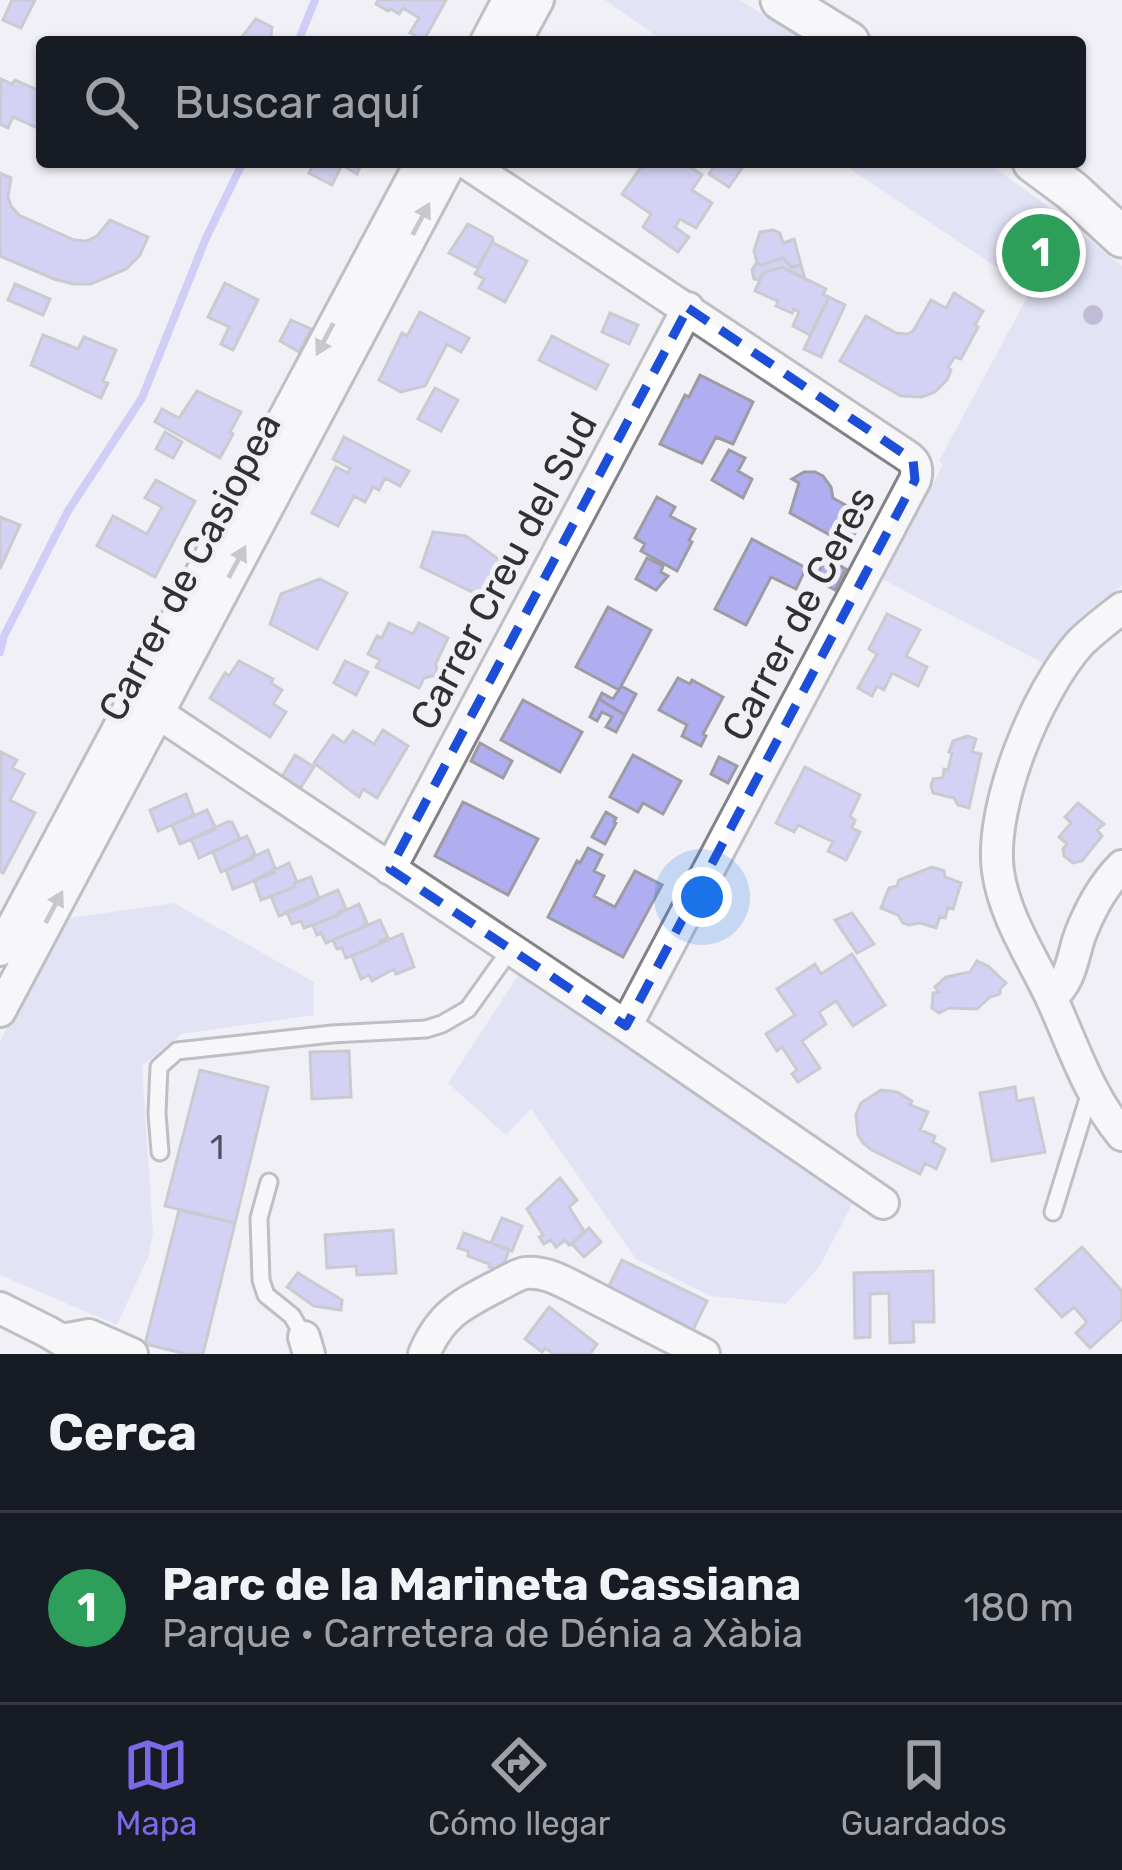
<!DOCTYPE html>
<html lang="es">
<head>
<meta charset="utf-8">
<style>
  :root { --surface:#171b24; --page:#242831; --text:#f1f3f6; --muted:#9ea1a6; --line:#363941; --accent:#7b69e5 }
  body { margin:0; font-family:Rubik,sans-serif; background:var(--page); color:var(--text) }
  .you { position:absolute; left:702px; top:897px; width:42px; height:42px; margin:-30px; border:9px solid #fff; border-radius:50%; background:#1a73e8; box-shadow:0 0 0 18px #1a73e833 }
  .badge { display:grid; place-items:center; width:78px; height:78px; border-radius:50%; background:var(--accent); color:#fff; font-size:39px; font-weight:700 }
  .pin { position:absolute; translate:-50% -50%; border:6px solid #fff; box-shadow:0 3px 12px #0006 }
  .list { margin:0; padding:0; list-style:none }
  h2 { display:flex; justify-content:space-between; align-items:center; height:156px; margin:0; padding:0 48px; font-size:51px }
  h2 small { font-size:39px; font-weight:400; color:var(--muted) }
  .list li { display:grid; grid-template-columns:78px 1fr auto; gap:36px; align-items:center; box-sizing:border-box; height:192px; padding:0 48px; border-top:3px solid var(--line) }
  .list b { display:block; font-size:45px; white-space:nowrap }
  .list p { margin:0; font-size:39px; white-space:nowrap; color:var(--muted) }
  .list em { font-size:39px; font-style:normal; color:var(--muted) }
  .icon { flex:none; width:66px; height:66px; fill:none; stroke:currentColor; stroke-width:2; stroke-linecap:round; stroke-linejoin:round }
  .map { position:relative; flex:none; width:1122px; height:1354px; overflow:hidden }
  .search { position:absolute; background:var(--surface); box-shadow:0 3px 9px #0004; left:36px; right:36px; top:36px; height:132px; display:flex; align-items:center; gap:30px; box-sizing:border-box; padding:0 42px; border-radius:12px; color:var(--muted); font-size:45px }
  .sheet { height:348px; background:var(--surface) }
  nav { display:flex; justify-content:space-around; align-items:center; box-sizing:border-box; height:168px; border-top:3px solid var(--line); background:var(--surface); font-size:33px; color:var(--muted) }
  nav a { display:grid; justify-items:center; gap:6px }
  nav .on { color:var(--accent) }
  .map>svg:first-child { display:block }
</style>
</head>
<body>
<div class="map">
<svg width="1122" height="1354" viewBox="0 0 1122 1354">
  <rect width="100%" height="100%" fill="#f0f0f6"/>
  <path fill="#d3d3f5" d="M 605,0 L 740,0 L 807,42 L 665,42 Z
    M 840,162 L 986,162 L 1038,199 L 1122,266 L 1122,585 C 1091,609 1064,630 1043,663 L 882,579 L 943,465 L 939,461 L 1031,290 Z
    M 174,903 L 314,982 L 314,1015 L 182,1034 L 142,1066 L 153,1233 L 148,1257 L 117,1325 L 0,1275 L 0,1042 L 63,919 Z
    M 519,974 L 854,1200 L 820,1266 L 786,1304 L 711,1296 L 636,1259 L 531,1109 L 506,1135 L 448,1083 Z"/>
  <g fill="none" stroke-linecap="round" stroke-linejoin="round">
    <path stroke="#a8a2f7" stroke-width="8" d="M 298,42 L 315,0
      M 0,652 L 4,636 L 68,511 L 142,398 L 206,238 L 243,162"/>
  </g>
  <path fill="#b0adf1" stroke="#9c9ca2" stroke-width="3" d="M 12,0 L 35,0 L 21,28 L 3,20 Z
    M 378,0 L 446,0 L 424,40 L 410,33 L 419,18 L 403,8 L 399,14 L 391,9 L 388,11 L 376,4 Z
    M 256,19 L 272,27 L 270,42 L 238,42 Z
    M 1,79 L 12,84 L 15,80 L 42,92 L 42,130 L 13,117 L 8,128 L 0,124 Z
    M 314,162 L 362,162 L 357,174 L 342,165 L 332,185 L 309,173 Z
    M 634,162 L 683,162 L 702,175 L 692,190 L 712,203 L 696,228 L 680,219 L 675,227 L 689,237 L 678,252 L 643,227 L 651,214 L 622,194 L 641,167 Z
    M 717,162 L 746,162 L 729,187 L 709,174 Z
    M 0,173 L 11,178 L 8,197 L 11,206 L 19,215 L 74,240 L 86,241 L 97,236 L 110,220 L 148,237 L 140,255 L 126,269 L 91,284 L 73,284 L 54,279 L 0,256 Z
    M 468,224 L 492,237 L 493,240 L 477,268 L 449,253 Z
    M 773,230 L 780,233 L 783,243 L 794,239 L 801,265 L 791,267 L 783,258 L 761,265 L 757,262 L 754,251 L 760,232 Z
    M 492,242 L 527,261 L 505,302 L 479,288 L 484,279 L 475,274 Z
    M 783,258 L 791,267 L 801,265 L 805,279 L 782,267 L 763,273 L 760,280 L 754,279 L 752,270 L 757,262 L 761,265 Z
    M 782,267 L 826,289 L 823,295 L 829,297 L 810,335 L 793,326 L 799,312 L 794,309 L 792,313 L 776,306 L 778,301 L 755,291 L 763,273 Z
    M 225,283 L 258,300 L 233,350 L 221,344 L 229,327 L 208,317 Z
    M 15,284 L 50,299 L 43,315 L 8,300 Z
    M 954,293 L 983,311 L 975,325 L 978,327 L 961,359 L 955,357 L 948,367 L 951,370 L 947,380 L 935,392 L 922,397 L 901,396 L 840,361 L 866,316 L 896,333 L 907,334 L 913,331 L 931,300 L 946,308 Z
    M 829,297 L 845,305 L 821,357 L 804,349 Z
    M 420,312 L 469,338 L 461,352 L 447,344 L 425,386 L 401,392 L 379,380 L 402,333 L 407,336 Z
    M 610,313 L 638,325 L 629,344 L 602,332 Z
    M 291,320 L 311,329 L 299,352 L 280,341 Z
    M 43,335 L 78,349 L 84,337 L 116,350 L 103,381 L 108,383 L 101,398 L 31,365 Z
    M 552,336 L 608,365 L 596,389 L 539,360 Z
    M 700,375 L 753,402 L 733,444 L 716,437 L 702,463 L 660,444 L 685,395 L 689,397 Z
    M 435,388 L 458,400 L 441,431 L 418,419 Z
    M 197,391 L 241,412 L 230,432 L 233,434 L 220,458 L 155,422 L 162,409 L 179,418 Z
    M 165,432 L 182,442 L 173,458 L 156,449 Z
    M 344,437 L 409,471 L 400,486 L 385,478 L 379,490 L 373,487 L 365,502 L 354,496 L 338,526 L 312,513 L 336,467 L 348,473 L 350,468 L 333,459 Z
    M 729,450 L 745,458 L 738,471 L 752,479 L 743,498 L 712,480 Z
    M 804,472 L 815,472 L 823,476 L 831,487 L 833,498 L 865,516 L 848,545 L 790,513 L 799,483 L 792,479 Z
    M 156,480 L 195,501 L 155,577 L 97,546 L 113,516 L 147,534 L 162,507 L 145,498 Z
    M 657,497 L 675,507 L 670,516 L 695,529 L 689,540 L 692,542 L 677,571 L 641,551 L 645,544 L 635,538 Z
    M 0,517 L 20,525 L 0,569 Z
    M 433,532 L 466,536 L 515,571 L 493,602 L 421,567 Z
    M 752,539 L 806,568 L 796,589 L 771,577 L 746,625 L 715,609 Z
    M 647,558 L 663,566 L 661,572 L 668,576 L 656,590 L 636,579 Z
    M 826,558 L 846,569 L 835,590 L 815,579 Z
    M 320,579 L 347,593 L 317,649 L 270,624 L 281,594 Z
    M 608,607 L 651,630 L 619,690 L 576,667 Z
    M 887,614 L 920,630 L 906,656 L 927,667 L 918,686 L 892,673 L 884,690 L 877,686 L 872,696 L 858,688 L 877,654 L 869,649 Z
    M 389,623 L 413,634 L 419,623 L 448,638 L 436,663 L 437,675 L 424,678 L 419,688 L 376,667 L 380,660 L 368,654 L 377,636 L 382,638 Z
    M 239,661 L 273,679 L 271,683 L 282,690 L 273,704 L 286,712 L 270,737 L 210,698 L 225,673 L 229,676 Z
    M 345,661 L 368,672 L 356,695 L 334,683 Z
    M 678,678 L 690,684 L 692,680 L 723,697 L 703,734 L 706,736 L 701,746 L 682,736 L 687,725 L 659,710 Z
    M 621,686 L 636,694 L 625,715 L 599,699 L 602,693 L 613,699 Z
    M 599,699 L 625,715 L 616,732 L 606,727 L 612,717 L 602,712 L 597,721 L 590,717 Z
    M 523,700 L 582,732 L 560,772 L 501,740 Z
    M 383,730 L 408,746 L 377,798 L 363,789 L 359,797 L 314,763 L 333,735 L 344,743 L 353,731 L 374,744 Z
    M 967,736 L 976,739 L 972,752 L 981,754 L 969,808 L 958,805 L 954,798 L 933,793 L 931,786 L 933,779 L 943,778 L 944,769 L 948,770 L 952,753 L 949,752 L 953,741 Z
    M 480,743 L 512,761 L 503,778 L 471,761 Z
    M 1,752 L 17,760 L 12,768 L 24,774 L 10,800 L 35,813 L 3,873 L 0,871 Z
    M 295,755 L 314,767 L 298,792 L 280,780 Z
    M 633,755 L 681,781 L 663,814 L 643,803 L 638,812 L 610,797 Z
    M 719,757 L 737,766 L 728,783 L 711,774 Z
    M 805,767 L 860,795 L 850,816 L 855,820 L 852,828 L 860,832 L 846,860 L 828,851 L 833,842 L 798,825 L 794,832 L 776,823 Z
    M 186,794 L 194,815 L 158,831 L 150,810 Z
    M 463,802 L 538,839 L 508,895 L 435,856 Z
    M 1078,803 L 1104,824 L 1097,830 L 1102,836 L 1082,861 L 1073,863 L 1064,856 L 1063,849 L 1067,844 L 1059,837 L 1071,823 L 1065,817 Z
    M 207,810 L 216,829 L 180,844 L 172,825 Z
    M 606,812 L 616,818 L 614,822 L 616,823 L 605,844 L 592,837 Z
    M 227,822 L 232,822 L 240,839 L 199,858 L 191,839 Z
    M 247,836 L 255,854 L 251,856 L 252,859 L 221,872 L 213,852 Z
    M 588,848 L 602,855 L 594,871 L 604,876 L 594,896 L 615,907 L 635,871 L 662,885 L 623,957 L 548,917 L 577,861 L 580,863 Z
    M 268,850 L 275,868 L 272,870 L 274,873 L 233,889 L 226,870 Z
    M 289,863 L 297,882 L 294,883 L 295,887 L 261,900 L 254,880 Z
    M 932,867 L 944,871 L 945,877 L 961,883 L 953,909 L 948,907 L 945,918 L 940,916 L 936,928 L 920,923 L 909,925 L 903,923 L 898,915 L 881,908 L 889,888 L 897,886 L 899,880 Z
    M 311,877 L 319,898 L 317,901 L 279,916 L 271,896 L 295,887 L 294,883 Z
    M 338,890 L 346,909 L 338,912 L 339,915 L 304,928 L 301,921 L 292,924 L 287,912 Z
    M 359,904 L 367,923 L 359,929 L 326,943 L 321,933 L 317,935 L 313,926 Z
    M 852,913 L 874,944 L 857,953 L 835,920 Z
    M 380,920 L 388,938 L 380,941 L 381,944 L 346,958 L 342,948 L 337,949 L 333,940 Z
    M 402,934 L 414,967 L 396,974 L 394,969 L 372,981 L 369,975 L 361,979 L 352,956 Z
    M 852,954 L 885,1005 L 853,1026 L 836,1001 L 819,1012 L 826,1024 L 802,1041 L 820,1068 L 798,1082 L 792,1074 L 797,1070 L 782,1047 L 777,1051 L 766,1034 L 795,1015 L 777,989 L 815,964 L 821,974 Z
    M 977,961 L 988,966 L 1006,983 L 1000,989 L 1000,994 L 990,997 L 977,1009 L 949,1008 L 939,1013 L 932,1008 L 933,993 L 939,992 L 935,987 L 946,977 L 970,972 Z
    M 349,1051 L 351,1097 L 312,1099 L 310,1052 Z
    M 200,1070 L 268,1087 L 235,1223 L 165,1206 Z
    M 1015,1087 L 1017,1101 L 1033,1098 L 1045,1152 L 992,1161 L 980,1093 Z
    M 881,1090 L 897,1092 L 912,1101 L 910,1105 L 928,1112 L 920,1130 L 935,1136 L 933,1142 L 945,1149 L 936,1169 L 925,1163 L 920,1174 L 872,1150 L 863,1143 L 858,1135 L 856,1115 L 861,1103 Z
    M 560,1178 L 577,1200 L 569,1207 L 584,1231 L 572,1244 L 569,1245 L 565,1240 L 556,1247 L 551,1240 L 544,1244 L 539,1237 L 543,1235 L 527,1209 Z
    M 179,1210 L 235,1223 L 203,1354 L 186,1354 L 145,1344 Z
    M 502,1218 L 522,1226 L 512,1251 L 491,1243 Z
    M 589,1228 L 601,1242 L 584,1257 L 572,1244 Z
    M 393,1230 L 396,1273 L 357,1275 L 356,1266 L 327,1268 L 325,1235 Z
    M 464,1233 L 509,1250 L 502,1270 L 489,1267 L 489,1264 L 468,1256 L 468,1251 L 458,1248 Z
    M 1082,1247 L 1122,1291 L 1122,1319 L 1090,1348 L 1076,1333 L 1087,1322 L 1074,1307 L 1062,1317 L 1036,1289 Z
    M 622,1260 L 707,1301 L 691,1334 L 606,1292 Z
    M 933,1271 L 934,1322 L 913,1322 L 914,1342 L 890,1343 L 889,1293 L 870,1294 L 870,1337 L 855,1338 L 854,1273 Z
    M 298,1273 L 342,1300 L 341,1310 L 314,1306 L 287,1287 Z
    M 549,1307 L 597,1344 L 590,1354 L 554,1354 L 545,1348 L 542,1352 L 525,1339 Z"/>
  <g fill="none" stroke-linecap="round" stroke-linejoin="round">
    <defs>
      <path id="service" d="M 160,1152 L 157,1113 L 159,1067 L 177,1051 L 332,1034 L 426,1029 L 442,1024 L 468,1009 L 510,950
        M 269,1182 L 259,1218 L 261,1280 L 266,1295 L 292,1316 L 304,1337
        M 1053,1212 L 1091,1089"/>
      <path id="minor" d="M 486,42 L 508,0
        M 515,42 L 538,0
        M 465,162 L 907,456 C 916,462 918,469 915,480 L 626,1026
        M 1122,608 C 1108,619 1093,630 1080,643 C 1037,691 989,807 998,871 C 1004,916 1032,957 1051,997 C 1073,1045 1088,1094 1122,1135
        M 134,697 L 626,1026 L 883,1203
        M 390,869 L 688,308
        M 0,950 L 421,162
        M 1051,997 C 1071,982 1072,958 1080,935 C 1090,909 1103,885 1122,866
        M 0,1011 L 451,162
        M 0,1308 L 48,1332 L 85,1354
        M 304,1337 L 309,1354
        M 62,1340 L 89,1335 L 132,1354
        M 424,1354 C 441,1314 462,1304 499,1285 C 507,1281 516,1275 525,1273 C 541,1271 556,1278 570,1285 L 704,1354"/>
      <path id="tertiary" d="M 781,0 L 849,42
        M 1033,162 L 1072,191 L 1122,237"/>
    </defs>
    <use href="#service" stroke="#828287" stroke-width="21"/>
    <use href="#minor" stroke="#828287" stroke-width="36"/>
    <use href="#tertiary" stroke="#828287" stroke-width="45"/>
    <use href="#service" stroke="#fff" stroke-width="15"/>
    <use href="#minor" stroke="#fff" stroke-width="30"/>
    <use href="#tertiary" stroke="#fff" stroke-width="39"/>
  </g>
  <g fill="#887ab2">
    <circle cx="1071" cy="248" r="10"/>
    <circle cx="1056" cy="284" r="10"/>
    <circle cx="1093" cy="315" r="10"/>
  </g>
  <defs><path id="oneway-solid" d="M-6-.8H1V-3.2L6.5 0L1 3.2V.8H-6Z" transform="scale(3)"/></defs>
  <g fill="#989899">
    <use href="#oneway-solid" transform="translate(421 219) rotate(-62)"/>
    <use href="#oneway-solid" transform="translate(325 339) rotate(118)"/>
    <use href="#oneway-solid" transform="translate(237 562) rotate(-62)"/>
    <use href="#oneway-solid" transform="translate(54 907) rotate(-62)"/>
  </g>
  <path d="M0 0H1122V1354H0ZM 688,308 L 913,460 L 915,480 L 626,1026 L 390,869 Z" fill="#f0f0f6" fill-opacity=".55" fill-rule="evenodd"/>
  <path fill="none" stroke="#1d4ed8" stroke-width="9" stroke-dasharray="24 15" stroke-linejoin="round" d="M 688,308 L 913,460 L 915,480 L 626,1026 L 390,869 Z"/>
  <g text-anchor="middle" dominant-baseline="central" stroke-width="10" stroke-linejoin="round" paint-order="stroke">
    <g font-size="33" fill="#515062">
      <text x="217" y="1147">1</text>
    </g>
    <g font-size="39" fill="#313133" stroke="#f0f0f6">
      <text transform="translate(190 567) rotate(-62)">Carrer de Casiopea</text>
      <text transform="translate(504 571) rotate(-62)">Carrer Creu del Sud</text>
      <text transform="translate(799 614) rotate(-62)">Carrer de Ceres</text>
    </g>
  </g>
</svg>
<div class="you"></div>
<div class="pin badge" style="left:1041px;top:253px;background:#2e9e5b">1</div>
<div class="search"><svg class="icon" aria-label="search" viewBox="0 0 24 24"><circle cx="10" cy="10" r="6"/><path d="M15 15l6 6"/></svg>Buscar aquí</div>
</div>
<section class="sheet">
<h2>Cerca<small></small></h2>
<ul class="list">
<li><span class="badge" style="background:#2e9e5b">1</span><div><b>Parc de la Marineta Cassiana</b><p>Parque · Carretera de Dénia a Xàbia</p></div><em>180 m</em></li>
</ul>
</section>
<nav>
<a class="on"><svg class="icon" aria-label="map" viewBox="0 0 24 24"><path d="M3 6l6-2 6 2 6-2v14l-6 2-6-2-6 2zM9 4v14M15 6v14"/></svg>Mapa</a>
<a><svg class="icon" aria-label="directions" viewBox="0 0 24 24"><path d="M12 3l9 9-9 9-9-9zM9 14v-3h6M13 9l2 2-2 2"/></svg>Cómo llegar</a>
<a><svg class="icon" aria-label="saved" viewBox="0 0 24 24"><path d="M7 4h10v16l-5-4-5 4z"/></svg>Guardados</a>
</nav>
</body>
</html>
